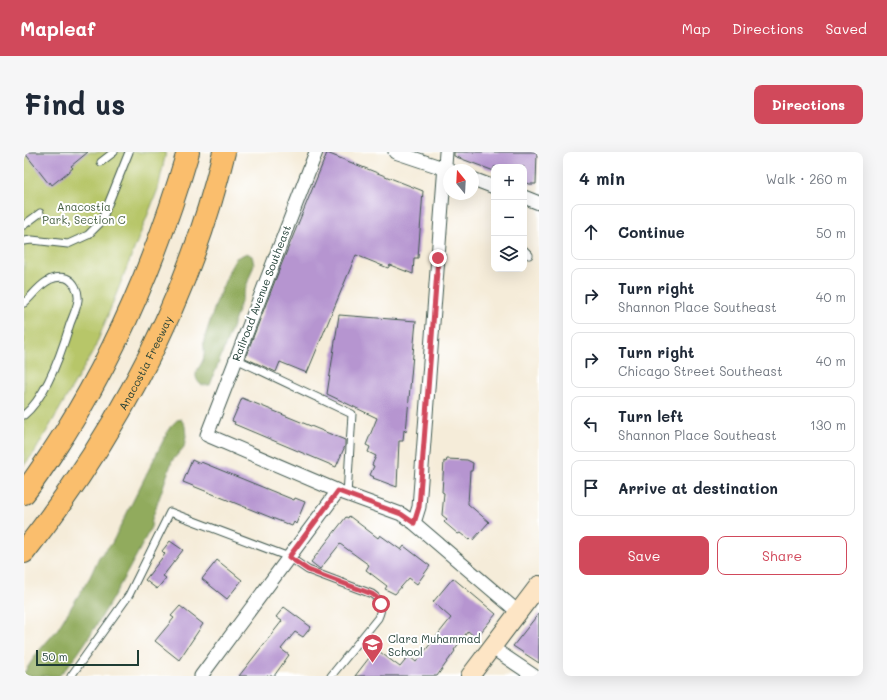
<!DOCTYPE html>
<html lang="en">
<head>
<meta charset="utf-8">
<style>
  :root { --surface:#fff; --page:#f6f6f7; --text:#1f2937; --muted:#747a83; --line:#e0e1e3; --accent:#d1495b }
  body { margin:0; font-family:Mali,sans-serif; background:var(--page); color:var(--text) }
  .controls { position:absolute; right:12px; top:12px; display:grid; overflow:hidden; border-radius:8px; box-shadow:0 4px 16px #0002 }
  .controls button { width:36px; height:36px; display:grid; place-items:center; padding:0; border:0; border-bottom:1px solid var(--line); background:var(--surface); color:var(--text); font:20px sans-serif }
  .compass { position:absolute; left:419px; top:12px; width:36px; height:36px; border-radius:50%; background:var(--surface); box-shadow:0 4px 16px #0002; rotate:342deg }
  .scale { position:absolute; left:12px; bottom:10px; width:103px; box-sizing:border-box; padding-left:4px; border:2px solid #1f3d34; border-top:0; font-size:11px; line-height:14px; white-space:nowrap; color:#1f3d34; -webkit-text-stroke:3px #fff; paint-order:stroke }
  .stop { position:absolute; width:12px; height:12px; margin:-9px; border:3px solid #d1495b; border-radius:50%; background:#fff }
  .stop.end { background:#d1495b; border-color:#fff; box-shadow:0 1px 4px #0008 }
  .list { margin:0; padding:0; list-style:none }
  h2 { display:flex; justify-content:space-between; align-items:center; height:52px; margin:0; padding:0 16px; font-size:17px }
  h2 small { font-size:13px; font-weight:400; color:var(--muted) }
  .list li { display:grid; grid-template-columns:26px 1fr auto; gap:12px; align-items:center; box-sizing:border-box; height:56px; margin:0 8px 8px; padding:0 8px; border:1px solid var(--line); border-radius:8px }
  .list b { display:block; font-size:15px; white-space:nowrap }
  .list p { margin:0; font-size:13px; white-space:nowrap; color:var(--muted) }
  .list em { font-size:13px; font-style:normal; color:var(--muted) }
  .actions { display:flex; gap:8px; padding:12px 16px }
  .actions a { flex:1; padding:9px 0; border:1px solid var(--accent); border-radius:8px; text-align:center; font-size:14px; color:var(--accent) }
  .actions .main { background:var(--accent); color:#fff }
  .icon { flex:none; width:22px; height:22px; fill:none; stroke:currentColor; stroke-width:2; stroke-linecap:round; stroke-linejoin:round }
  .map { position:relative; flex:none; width:515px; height:524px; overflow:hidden; border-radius:8px }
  header { display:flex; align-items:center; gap:24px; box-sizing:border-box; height:56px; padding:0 20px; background:var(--accent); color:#fff }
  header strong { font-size:19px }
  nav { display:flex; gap:22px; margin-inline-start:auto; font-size:14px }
  .intro { display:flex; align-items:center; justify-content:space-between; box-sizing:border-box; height:96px; padding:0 24px }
  h1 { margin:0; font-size:28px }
  .button { padding:10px 18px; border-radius:8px; background:var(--accent); color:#fff; font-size:14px; font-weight:700 }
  main { display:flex; gap:24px; padding:0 24px }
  aside { flex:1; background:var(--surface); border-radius:8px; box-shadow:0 4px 16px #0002 }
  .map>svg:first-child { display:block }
</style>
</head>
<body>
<header>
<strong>Mapleaf</strong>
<nav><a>Map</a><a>Directions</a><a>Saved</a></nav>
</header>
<div class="intro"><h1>Find us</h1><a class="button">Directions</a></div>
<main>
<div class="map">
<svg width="515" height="524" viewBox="0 0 515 524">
  <rect width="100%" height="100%" fill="#fff"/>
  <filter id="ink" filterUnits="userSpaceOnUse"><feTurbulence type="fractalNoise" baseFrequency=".025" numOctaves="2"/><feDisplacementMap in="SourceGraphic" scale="8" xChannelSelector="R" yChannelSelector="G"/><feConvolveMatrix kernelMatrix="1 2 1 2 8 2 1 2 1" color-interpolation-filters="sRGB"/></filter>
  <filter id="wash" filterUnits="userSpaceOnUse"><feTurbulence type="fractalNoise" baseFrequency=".012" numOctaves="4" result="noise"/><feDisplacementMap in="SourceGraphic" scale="16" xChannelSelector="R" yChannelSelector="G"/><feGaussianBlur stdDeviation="0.9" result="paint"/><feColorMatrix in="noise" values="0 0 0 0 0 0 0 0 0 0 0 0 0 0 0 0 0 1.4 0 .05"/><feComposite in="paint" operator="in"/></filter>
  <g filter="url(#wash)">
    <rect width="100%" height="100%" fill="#f5ecd9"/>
    <path fill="#b7c669" stroke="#6b824e" d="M 0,0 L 142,0 L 134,37 L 70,198 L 10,301 L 0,313 Z"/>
    <path fill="#91ab5d" stroke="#587448" d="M 223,101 L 228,104 L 230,112 L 208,176 L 186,233 L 177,233 C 165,221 178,216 180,204 C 181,199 179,194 180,188 L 192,151 L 206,117 L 212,106 Z
      M 157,267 L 161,274 L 162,285 L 160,295 L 148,309 L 128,367 L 127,375 C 112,406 95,435 78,464 C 65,485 52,507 35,524 L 0,524 L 0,521 L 13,501 L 33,478 L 66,425 L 75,405 L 88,391 L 146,275 L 153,268 Z"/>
    <g id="blocks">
      <path fill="#b695d0" d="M 0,0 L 64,0 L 47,14 L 49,16 L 28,33 L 26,30 L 25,32 Z
        M 430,0 L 513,0 L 512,32 L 505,32 L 500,30 L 500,15 L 470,15 L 470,19 L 430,4 Z
        M 303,1 L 399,39 L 394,106 L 390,106 L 389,122 L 366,113 L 364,116 L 332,103 L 283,221 L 256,210 L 252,220 L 221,206 L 256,116 Z
        M 315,163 L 392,169 L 382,280 L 380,278 L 379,289 L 375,289 L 373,335 L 349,326 L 350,325 L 346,323 L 350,314 L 348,313 L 352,304 L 344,300 L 346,295 L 342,293 L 353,266 L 303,242 Z
        M 218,246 L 321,288 L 321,294 L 312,315 L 210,272 L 211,270 L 208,269 Z
        M 423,307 L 443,308 L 449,311 L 448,319 L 446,319 L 444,352 L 465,370 L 448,389 L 446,387 L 445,388 L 436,381 L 434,382 L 420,370 L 423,367 L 418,363 L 420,341 L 418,340 L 420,309 L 422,310 Z
        M 168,308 L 176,312 L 177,310 L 270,348 L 271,346 L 281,350 L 272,372 L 270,370 L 268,374 L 159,330 Z
        M 325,364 L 354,386 L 356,383 L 377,398 L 380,394 L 406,414 L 393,432 L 385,426 L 371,442 L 361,437 L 363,434 L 342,418 L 345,413 L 316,392 L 296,417 L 287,410 L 322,365 L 324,366 Z
        M 146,389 L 159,398 L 139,424 L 142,426 L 133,437 L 121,428 L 141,402 L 138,399 Z
        M 193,408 L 218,428 L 203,447 L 178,427 Z
        M 429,426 L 472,462 L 452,486 L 444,479 L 430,498 L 431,499 L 413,524 L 331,524 L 352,497 L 376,515 L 385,504 L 392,510 L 427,466 L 409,450 Z
        M 156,454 L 179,472 L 155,508 L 131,489 L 150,466 L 147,464 Z
        M 260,455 L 287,475 L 279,485 L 271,480 L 257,497 L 265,503 L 250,524 L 215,524 L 258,469 L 252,465 Z
        M 515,461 L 515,511 L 489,494 Z"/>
    </g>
  </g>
  <g filter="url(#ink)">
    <use href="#blocks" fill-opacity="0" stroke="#3f574d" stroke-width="1"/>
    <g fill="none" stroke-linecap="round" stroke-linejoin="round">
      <defs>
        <path id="lane" d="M 77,10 L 90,0
          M 0,73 L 16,61
          M 0,89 L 8,88 L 44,92 L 64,83 L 77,70 L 105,0
          M 500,98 L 505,103
          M 0,151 C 7,145 14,135 22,130 C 27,126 35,124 42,126 C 50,129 55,139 54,148 C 53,156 49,164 46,172 C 38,199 23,244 0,263
          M 212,207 L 328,262 L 323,343
          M 47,524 L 105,443 L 146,360 L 265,405 L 284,418 L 348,442 C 358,449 359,455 354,466 L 307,524"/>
        <path id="street" d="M 292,0 L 183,283 L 314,339 L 377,362 L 390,371 L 494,460
          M 371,0 L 425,18
          M 449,27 L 470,35
          M 500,45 L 515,51
          M 390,371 L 395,355 L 422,0
          M 467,495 L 510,524
          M 177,524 L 314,339"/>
        <path id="secondary" d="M 446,524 L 515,433"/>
        <g id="highway">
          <path d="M 0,341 C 15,322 28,301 41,281 C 96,193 135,99 164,0"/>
          <path id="s1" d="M 0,400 C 93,282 165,147 200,0"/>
        </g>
      </defs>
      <use href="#lane" stroke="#3f574d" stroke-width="9"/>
      <use href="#street" stroke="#3f574d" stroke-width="15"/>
      <use href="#secondary" stroke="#3f574d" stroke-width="20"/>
      <use href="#highway" stroke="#3f574d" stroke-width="24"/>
      <use href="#lane" stroke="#fff" stroke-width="7"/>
      <use href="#street" stroke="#fff" stroke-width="13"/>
      <use href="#secondary" stroke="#fde5c5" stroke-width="18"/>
      <use href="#highway" stroke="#fabe6d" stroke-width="22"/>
    </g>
  </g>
  <g fill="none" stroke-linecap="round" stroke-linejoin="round" filter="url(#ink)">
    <path stroke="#d1495b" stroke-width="5" d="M 357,452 L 355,447 L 348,442 L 284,418 L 265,405 L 314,339 L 377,362 L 390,371 L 395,355 L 414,106"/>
  </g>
  <defs>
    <symbol id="school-pin" viewBox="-11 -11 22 30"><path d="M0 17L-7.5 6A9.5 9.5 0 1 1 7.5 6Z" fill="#d1495b" stroke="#fff"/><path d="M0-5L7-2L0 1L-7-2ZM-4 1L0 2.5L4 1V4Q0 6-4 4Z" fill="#fff"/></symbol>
  </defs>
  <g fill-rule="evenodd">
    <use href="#school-pin" x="336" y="480" width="25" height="34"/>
  </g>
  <g text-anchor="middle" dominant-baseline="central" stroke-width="4" stroke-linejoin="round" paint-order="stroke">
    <g font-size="11" fill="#455f41" stroke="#fff">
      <text x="60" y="54">Anacostia<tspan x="60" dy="13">Park, Section C</tspan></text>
    </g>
    <g font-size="11" fill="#1f3d34" stroke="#fff">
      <text transform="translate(237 141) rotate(-69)">Railroad Avenue Southeast</text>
      <text stroke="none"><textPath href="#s1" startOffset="225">Anacostia Freeway</textPath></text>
    </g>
    <g font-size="11" fill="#1f3d34" stroke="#fff" text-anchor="start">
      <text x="364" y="486">Clara Muhammad<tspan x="364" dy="13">School</tspan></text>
    </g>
  </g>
</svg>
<div class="controls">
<button>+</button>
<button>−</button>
<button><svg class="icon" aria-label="layers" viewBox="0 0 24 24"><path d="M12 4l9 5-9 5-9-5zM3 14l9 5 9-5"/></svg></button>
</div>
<svg class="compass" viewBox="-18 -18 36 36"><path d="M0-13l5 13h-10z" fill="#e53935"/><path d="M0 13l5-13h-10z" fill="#747a83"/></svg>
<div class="scale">50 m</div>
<div class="stop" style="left:357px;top:452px"></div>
<div class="stop end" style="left:414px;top:106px"></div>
</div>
<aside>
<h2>4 min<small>Walk · 260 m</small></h2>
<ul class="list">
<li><svg class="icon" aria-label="ahead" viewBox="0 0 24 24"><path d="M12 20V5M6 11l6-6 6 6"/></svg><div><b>Continue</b></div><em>50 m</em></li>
<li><svg class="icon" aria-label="right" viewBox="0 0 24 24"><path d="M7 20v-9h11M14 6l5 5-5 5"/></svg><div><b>Turn right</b><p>Shannon Place Southeast</p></div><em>40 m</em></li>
<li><svg class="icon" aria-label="right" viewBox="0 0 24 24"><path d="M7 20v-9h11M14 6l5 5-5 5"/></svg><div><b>Turn right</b><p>Chicago Street Southeast</p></div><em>40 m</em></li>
<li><svg class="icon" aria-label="left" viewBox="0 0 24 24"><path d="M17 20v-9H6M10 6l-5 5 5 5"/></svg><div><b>Turn left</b><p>Shannon Place Southeast</p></div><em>130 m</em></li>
<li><svg class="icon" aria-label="arrive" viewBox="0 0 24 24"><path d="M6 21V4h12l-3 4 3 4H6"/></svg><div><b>Arrive at destination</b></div></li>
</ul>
<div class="actions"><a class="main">Save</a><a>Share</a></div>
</aside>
</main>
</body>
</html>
